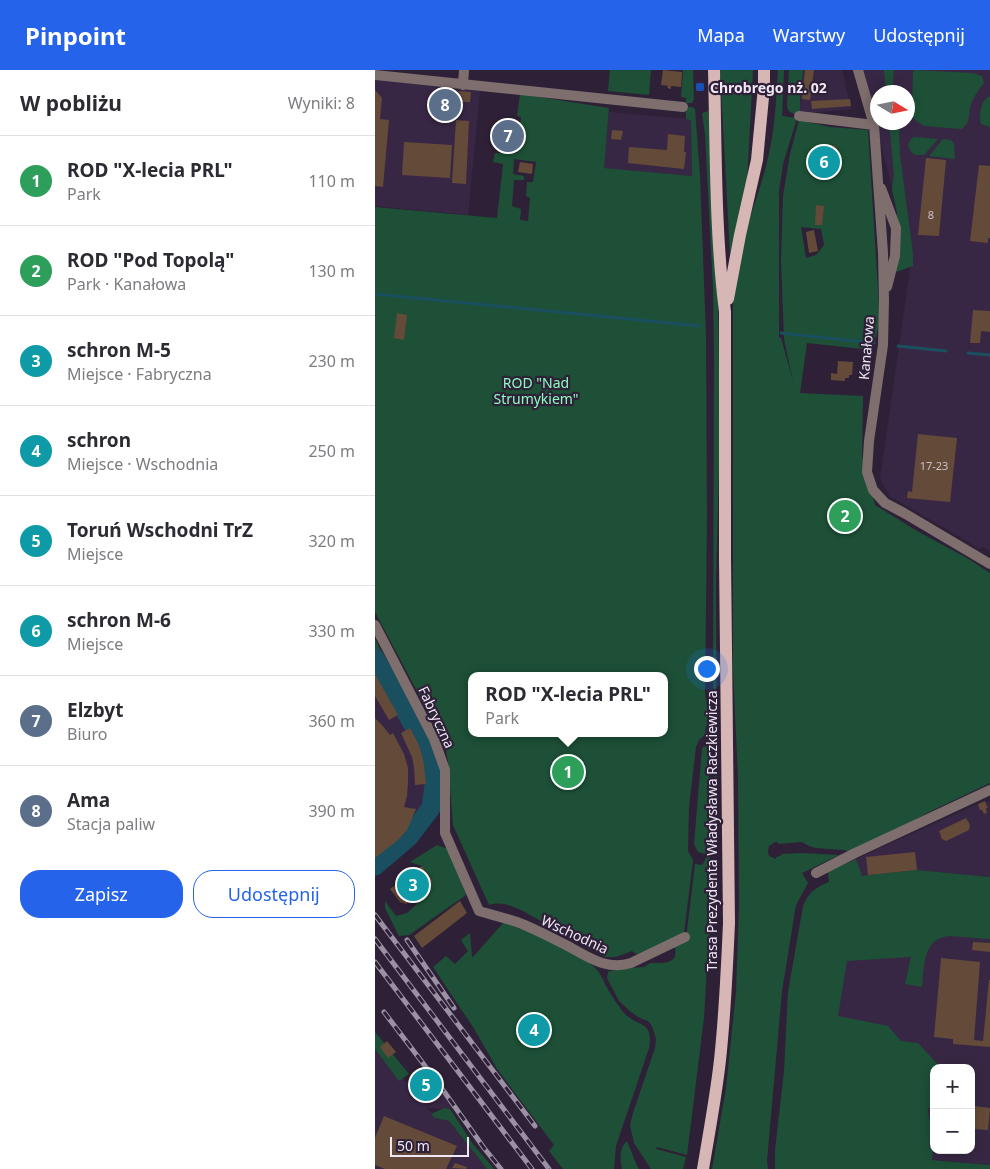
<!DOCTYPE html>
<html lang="pl">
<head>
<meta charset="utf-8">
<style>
  :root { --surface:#fff; --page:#f7f7f7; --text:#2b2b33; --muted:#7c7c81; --line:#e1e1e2; --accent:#2563eb }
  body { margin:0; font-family:"Noto Sans",sans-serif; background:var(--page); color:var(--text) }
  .controls { position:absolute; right:15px; bottom:15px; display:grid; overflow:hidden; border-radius:10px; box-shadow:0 2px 12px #0003 }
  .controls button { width:45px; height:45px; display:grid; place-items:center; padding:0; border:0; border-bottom:1px solid var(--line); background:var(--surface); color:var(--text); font:25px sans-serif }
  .compass { position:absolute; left:495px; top:15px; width:45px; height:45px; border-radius:50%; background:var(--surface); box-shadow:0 2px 12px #0003; rotate:100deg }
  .scale { position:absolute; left:15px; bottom:12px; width:79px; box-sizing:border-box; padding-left:5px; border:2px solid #efe6f6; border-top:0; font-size:14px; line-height:18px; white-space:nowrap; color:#efe6f6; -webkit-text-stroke:4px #2e2137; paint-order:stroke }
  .you { position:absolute; left:331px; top:598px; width:18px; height:18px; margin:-12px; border:4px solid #fff; border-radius:50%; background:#1a73e8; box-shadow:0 0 0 8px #1a73e833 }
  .badge { display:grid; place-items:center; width:32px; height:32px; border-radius:50%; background:var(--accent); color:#fff; font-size:16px; font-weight:700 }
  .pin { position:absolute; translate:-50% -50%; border:2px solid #fff; box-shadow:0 1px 5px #0006 }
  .popup { position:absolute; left:93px; top:602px; width:200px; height:65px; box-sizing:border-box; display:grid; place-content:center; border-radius:10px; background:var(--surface); filter:drop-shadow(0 1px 4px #0005); font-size:16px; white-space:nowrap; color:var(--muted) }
  .popup b { font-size:19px; color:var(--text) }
  .popup::after { content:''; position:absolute; left:50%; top:100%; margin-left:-10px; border:10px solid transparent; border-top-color:var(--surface) }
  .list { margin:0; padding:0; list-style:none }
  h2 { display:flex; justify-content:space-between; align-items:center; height:65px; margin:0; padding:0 20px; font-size:21px }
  h2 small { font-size:16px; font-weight:400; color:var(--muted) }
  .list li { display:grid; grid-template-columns:32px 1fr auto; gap:15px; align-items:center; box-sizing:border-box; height:90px; padding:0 20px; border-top:1px solid var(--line) }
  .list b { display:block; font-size:19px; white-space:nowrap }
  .list p { margin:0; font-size:16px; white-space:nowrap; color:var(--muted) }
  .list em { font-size:16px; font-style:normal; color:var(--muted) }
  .actions { display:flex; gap:10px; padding:15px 20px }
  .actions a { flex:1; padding:11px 0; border:1px solid var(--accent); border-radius:20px; text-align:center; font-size:18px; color:var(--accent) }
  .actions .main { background:var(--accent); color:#fff }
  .map { position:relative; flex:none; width:615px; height:1099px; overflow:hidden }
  header { display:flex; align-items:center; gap:30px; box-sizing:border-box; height:70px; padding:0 25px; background:var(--accent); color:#fff }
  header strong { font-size:24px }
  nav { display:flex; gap:28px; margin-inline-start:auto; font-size:18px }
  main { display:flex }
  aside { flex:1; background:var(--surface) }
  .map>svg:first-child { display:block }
</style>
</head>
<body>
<header>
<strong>Pinpoint</strong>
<nav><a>Mapa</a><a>Warstwy</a><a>Udostępnij</a></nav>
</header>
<main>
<aside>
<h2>W pobliżu<small>Wyniki: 8</small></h2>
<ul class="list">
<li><span class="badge" style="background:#2e9e5b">1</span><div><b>ROD &quot;X-lecia PRL&quot;</b><p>Park</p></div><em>110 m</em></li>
<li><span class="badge" style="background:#2e9e5b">2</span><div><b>ROD &quot;Pod Topolą&quot;</b><p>Park · Kanałowa</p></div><em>130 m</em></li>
<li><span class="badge" style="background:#0f9aa8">3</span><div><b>schron M-5</b><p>Miejsce · Fabryczna</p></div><em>230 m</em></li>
<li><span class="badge" style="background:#0f9aa8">4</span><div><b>schron</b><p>Miejsce · Wschodnia</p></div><em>250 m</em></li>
<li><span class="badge" style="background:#0f9aa8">5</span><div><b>Toruń Wschodni TrZ</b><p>Miejsce</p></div><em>320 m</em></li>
<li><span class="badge" style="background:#0f9aa8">6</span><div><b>schron M-6</b><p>Miejsce</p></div><em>330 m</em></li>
<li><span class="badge" style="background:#5c6f8a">7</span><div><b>Elzbyt</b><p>Biuro</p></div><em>360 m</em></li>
<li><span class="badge" style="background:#5c6f8a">8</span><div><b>Ama</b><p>Stacja paliw</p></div><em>390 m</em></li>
</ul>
<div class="actions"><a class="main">Zapisz</a><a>Udostępnij</a></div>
</aside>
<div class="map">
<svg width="615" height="1099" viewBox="0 0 615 1099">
  <rect width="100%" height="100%" fill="#2e2137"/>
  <path fill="#382744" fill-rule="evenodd" d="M 428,0 L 467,0 L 476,39 L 424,44 L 425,40 Z
    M 487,0 L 615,0 L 615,484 L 614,480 L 608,477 L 605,479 L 515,426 L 505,409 L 536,192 ZM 502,22 L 532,22 L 532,52 L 502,52 Z
    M 0,10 L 105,21 L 93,145 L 0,136 Z
    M 234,42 L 316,49 L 317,106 L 228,98 Z
    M 0,601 L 45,673 L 56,710 L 53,733 L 38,759 L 0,792 Z
    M 615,731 L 615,807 L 542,800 L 487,806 L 481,789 L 603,734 Z
    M 536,857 L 615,866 L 615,1095 L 541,1088 L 454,949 L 467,890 ZM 559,998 L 596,998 L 596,1080 L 559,1080 Z
    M 0,972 L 31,1012 L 52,1003 L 80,1039 L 52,1038 L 60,1048 L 74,1051 L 112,1099 L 0,1099 Z"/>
  <path fill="#1d5037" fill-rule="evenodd" d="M 235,0 L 276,0 L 274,25 L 233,21 Z
    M 308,0 L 318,0 L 319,29 L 317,33 L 311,33 L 311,28 L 306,27 Z
    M 345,0 L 378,0 L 372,112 L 355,185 Z
    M 403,0 L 409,0 L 407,46 L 422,48 L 408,94 L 404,121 L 404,268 L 406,268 L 418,311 L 409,269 L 406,191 L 408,126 L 415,84 L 424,50 L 455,57 L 493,60 L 505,252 L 497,280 L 432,273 L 425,323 L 488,326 L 487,386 L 489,395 L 500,435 L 542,461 L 592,488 L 615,503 L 615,713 L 554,742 L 522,760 L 475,782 L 469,780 L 441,778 L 434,776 L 427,772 L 403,774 L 403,772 L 400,772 L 394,776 L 393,781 L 394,786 L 401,789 L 401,787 L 405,786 L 407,784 L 425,783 L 464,785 L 427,803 L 433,813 L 421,835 L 407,921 L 392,1091 L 393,1099 L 337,1099 L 351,1018 L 361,922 L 364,838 L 363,707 L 358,599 L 358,233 C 361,210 364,188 370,165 C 377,140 386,117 392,92 C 400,61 401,31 403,0 ZM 426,157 L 446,159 L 449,175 L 441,185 L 431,188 Z
    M 414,0 L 428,0 L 425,31 L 425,40 L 423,44 C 418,44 414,43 412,37 Z
    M 509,0 L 519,0 L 517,22 L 511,22 Z
    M 540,0 L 597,3 L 607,6 L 609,13 C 604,19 599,26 596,34 C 593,43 596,54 586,59 L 549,56 L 541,51 L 538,47 L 537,40 L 538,2 Z
    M 145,24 L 234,38 L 229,98 L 317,106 L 316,50 L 311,49 L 311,37 L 317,37 L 320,39 L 325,106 L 331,265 L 332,446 L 330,624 L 334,649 L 330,660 L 331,664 L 324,670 L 321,677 L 314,737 L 313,776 L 313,781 L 318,790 L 309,863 L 263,885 L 257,881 L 241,887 L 230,887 L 148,841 C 137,836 126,831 114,835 L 78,755 L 73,691 L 69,672 L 0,542 L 0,137 L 122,148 L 128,94 L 118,92 L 120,83 L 142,83 L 146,47 L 142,46 ZM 139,89 L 161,92 L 158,112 L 152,112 L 151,126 L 155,128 L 153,151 L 145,150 L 146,139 L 137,136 L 139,110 L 149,110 L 149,106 L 138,104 ZM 97,606 L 289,606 L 289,663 L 97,663 Z
    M 613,27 L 615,27 L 615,57 L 606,54 C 604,45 605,33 613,27 Z
    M 333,41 L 335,54 L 343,238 L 345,356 L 341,512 L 342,779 L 341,779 L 338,612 L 339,287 L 338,218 L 330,64 L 327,43 Z
    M 514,53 L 525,53 L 524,64 L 525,85 L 538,184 L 538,196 L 521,202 L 524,172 L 522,143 L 517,119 L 519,105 Z
    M 541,67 L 563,69 L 549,85 C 539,85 536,86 533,74 L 537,68 Z
    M 568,69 L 576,70 L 579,74 L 580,89 L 554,86 Z
    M 0,569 L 60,684 L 49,687 L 45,673 L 0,601 Z
    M 332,676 L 334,679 L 335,844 L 329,948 L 312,1085 L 282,1077 L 281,1079 L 311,1087 L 308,1099 L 276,1099 L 259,1073 L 255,1055 L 258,1043 L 280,978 L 281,969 L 277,956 L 273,951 L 263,947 L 256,942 L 244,931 L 232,908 L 233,902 L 242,899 L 269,897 L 275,893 C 288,893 306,895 299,875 L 311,869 L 320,794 L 326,795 L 328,794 L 331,788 L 330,784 L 323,782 L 319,774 L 327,679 L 328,677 Z
    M 62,775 L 73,779 L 91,825 L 34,865 L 24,866 L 10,838 L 10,831 L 21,846 L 32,843 L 52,825 L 57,810 L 47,796 L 35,792 Z
    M 481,789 L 487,806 L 493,805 L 542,800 L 615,807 L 615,869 L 574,866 C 548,868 549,897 547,917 L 530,914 L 536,887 L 472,891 L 463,946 L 513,956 L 526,971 L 543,973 L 566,998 L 559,998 L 559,1028 L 557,1029 L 553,1040 L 554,1049 L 558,1051 L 554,1077 L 558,1078 L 557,1090 L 615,1095 L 615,1099 L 400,1099 L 400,1080 L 409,1001 L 413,922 L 428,836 C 433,823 441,817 454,812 L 453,803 L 456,800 Z
    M 129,852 C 153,862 206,880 221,899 C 226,904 228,910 231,916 C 236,925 242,934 248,942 C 262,958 279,949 274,978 L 241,1076 L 239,1099 L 188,1099 L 174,1081 L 179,1075 L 122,999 L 100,960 L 58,897 L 71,886 L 80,894 L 93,881 L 86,870 L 95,863 L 97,888 ZM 169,946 L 175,955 L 174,961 L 153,971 L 149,967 L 144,958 Z
    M 0,962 L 34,1004 L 24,1011 L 0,979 Z
    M 69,1038 L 75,1039 L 98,1074 L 119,1099 L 112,1099 L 74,1051 L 60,1048 L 56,1044 Z
    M 252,1071 L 262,1096 L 264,1099 L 247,1099 C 245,1089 244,1078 252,1071 Z"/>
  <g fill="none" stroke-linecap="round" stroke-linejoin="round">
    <path stroke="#1a4f60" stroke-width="3" d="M 0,224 L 325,256
      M 406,263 L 499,273
      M 523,276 L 571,281
      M 593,283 L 615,285"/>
    <path stroke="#1a4f60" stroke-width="19" d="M 0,588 L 49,674 L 60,708 L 56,738 L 34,767 L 0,796"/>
  </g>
  <path fill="#644a38" d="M 288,0 L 307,2 L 306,17 L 296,16 L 296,19 L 292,18 L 293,16 L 286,15 Z
    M 430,0 L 439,0 L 435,30 L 427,29 Z
    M 0,20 L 7,28 L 5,49 L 14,50 L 8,117 L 0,116 Z
    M 84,21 L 96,22 L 95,32 L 83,32 Z
    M 59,23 L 80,24 L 78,49 L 57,48 Z
    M 475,29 L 476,36 L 437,39 L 436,31 Z
    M 81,50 L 94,51 L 91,114 L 77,113 Z
    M 127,58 L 143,60 L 140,81 L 124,79 Z
    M 237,60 L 248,61 L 246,70 L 236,69 Z
    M 293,64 L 310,66 L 309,82 L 311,82 L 309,99 L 253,93 L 254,77 L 292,80 Z
    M 29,72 L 77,75 L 75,108 L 27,105 Z
    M 460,75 L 466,89 L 466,94 L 444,106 L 439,104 L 432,90 Z
    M 551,88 L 571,90 L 564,166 L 543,165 Z
    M 145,92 L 158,94 L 157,104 L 143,102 Z
    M 604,95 L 615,96 L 615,168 L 613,168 L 613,173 L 595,171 Z
    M 441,135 L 449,136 L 447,155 L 440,155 Z
    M 439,160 L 443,181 L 434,183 L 431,162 Z
    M 598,240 L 615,241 L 615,262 L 606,261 L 605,273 L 595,273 Z
    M 22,243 L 32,245 L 29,270 L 19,268 Z
    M 488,280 L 495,281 L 494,291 L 487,290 Z
    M 463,291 L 478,292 L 477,305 L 474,305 L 474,308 L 470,308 L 470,311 L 456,310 L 456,303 L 462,304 Z
    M 543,364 L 582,368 L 575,432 L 532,428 L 533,421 L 537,422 Z
    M 0,604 L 23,645 L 14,650 L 0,626 Z
    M 0,648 L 7,655 L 15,665 L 18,663 L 29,684 L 33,698 L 33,712 L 32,726 L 29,737 L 41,739 L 32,760 L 23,770 L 0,788 Z
    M 35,658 L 43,673 L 47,685 L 49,695 L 51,714 L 40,715 L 39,697 L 37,687 L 26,663 Z
    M 610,731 L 613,738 L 611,738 L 612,743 L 609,744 L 607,740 L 605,740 L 603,734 Z
    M 591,748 L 595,755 L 594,760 L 571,771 L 567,769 L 564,761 Z
    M 540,782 L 542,800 L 493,805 L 491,787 Z
    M 47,796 L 57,810 L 56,816 L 31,834 L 25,832 L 15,819 Z
    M 85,831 L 92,843 L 47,878 L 39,866 Z
    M 598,872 L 615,873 L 615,882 L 597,880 Z
    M 566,888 L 605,892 L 599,970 L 608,971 L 614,910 L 615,910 L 615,977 L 578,974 L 578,969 L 559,967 Z
    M 170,946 L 175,955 L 174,961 L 153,971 L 149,967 L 143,958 Z
    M 12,971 L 21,982 L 13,988 L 5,977 Z
    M 49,1006 L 59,1018 L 52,1023 L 42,1012 Z
    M 599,1036 L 615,1038 L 613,1060 L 597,1059 Z
    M 9,1046 L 82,1076 L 71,1099 L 10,1099 L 0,1095 L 0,1068 Z
    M 80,1093 L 92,1097 L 91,1099 L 77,1098 Z"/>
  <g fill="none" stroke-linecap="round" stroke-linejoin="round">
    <path stroke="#7e6e6e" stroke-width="10" d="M 483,0 L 499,55 L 508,183 L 509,230 L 508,275 L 494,371 L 492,402 L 498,420 L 510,433 L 529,443 L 615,494
      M 0,5 L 308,37
      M 88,15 L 89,0
      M 424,46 L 499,55
      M 506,118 L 521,158 L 520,186 L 512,217
      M 0,555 L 59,669 L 70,700 L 70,763 L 104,841 C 117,845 130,848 142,852 C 158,858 175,867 191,875 C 212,886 231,901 256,893 L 310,867
      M 441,803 L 480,783 L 615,720"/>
    <path stroke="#d7b6b6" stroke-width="12" d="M 353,229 L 365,165 L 382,90 L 389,17 L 389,0
      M 328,1099 C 334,1063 341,1026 345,990 C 350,944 352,899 354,853 L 350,488 L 350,242 C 340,162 341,80 339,0"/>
    <defs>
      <path id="rail" d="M 0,845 L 160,1056
        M 0,869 L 174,1099
        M 32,870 L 79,938
        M 0,892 L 157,1099
        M 9,942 L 63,1013 L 109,1078 L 126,1099"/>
    </defs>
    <use href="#rail" stroke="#9c91a4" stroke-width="5"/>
    <use href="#rail" stroke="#2e2137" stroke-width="3" stroke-dasharray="9" stroke-linecap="butt"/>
  </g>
  <rect fill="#1a4fb4" stroke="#2e2137" stroke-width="2" x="320" y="12" width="10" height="10" rx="2.5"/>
  <g text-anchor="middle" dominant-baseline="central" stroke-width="4.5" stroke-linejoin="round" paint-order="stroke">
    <g font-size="11" fill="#ccbfc6">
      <text x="556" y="144">8</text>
      <text x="559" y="395">17-23</text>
    </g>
    <g font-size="14" font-weight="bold" fill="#efe6f6" stroke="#2e2137" text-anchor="start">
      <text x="335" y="17">Chrobrego nż. 02</text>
    </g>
    <g font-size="14" fill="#efe6f6" stroke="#2e2137">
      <text transform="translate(491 278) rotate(-85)">Kanałowa</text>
      <text transform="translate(62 647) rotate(65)">Fabryczna</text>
      <text transform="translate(336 761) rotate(-90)">Trasa Prezydenta Władysława Raczkiewicza</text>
      <text transform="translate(200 864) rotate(25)">Wschodnia</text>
    </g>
    <g font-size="14" fill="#8dfcc1" stroke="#2e2137">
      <text x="161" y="312">ROD "Nad<tspan x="161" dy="16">Strumykiem"</tspan></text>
    </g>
  </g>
</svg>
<div class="controls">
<button>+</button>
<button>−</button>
</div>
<svg class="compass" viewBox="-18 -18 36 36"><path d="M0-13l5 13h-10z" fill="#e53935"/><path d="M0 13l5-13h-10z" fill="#7c7c81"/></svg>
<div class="scale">50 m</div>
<div class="you"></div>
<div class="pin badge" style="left:193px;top:702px;background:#2e9e5b">1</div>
<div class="popup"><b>ROD &quot;X-lecia PRL&quot;</b>Park</div>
<div class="pin badge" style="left:470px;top:446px;background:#2e9e5b">2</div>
<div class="pin badge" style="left:38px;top:815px;background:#0f9aa8">3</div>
<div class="pin badge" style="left:159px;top:960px;background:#0f9aa8">4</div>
<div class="pin badge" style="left:51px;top:1015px;background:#0f9aa8">5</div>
<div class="pin badge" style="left:449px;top:92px;background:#0f9aa8">6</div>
<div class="pin badge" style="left:133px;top:66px;background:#5c6f8a">7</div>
<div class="pin badge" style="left:70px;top:35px;background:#5c6f8a">8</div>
</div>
</main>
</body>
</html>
